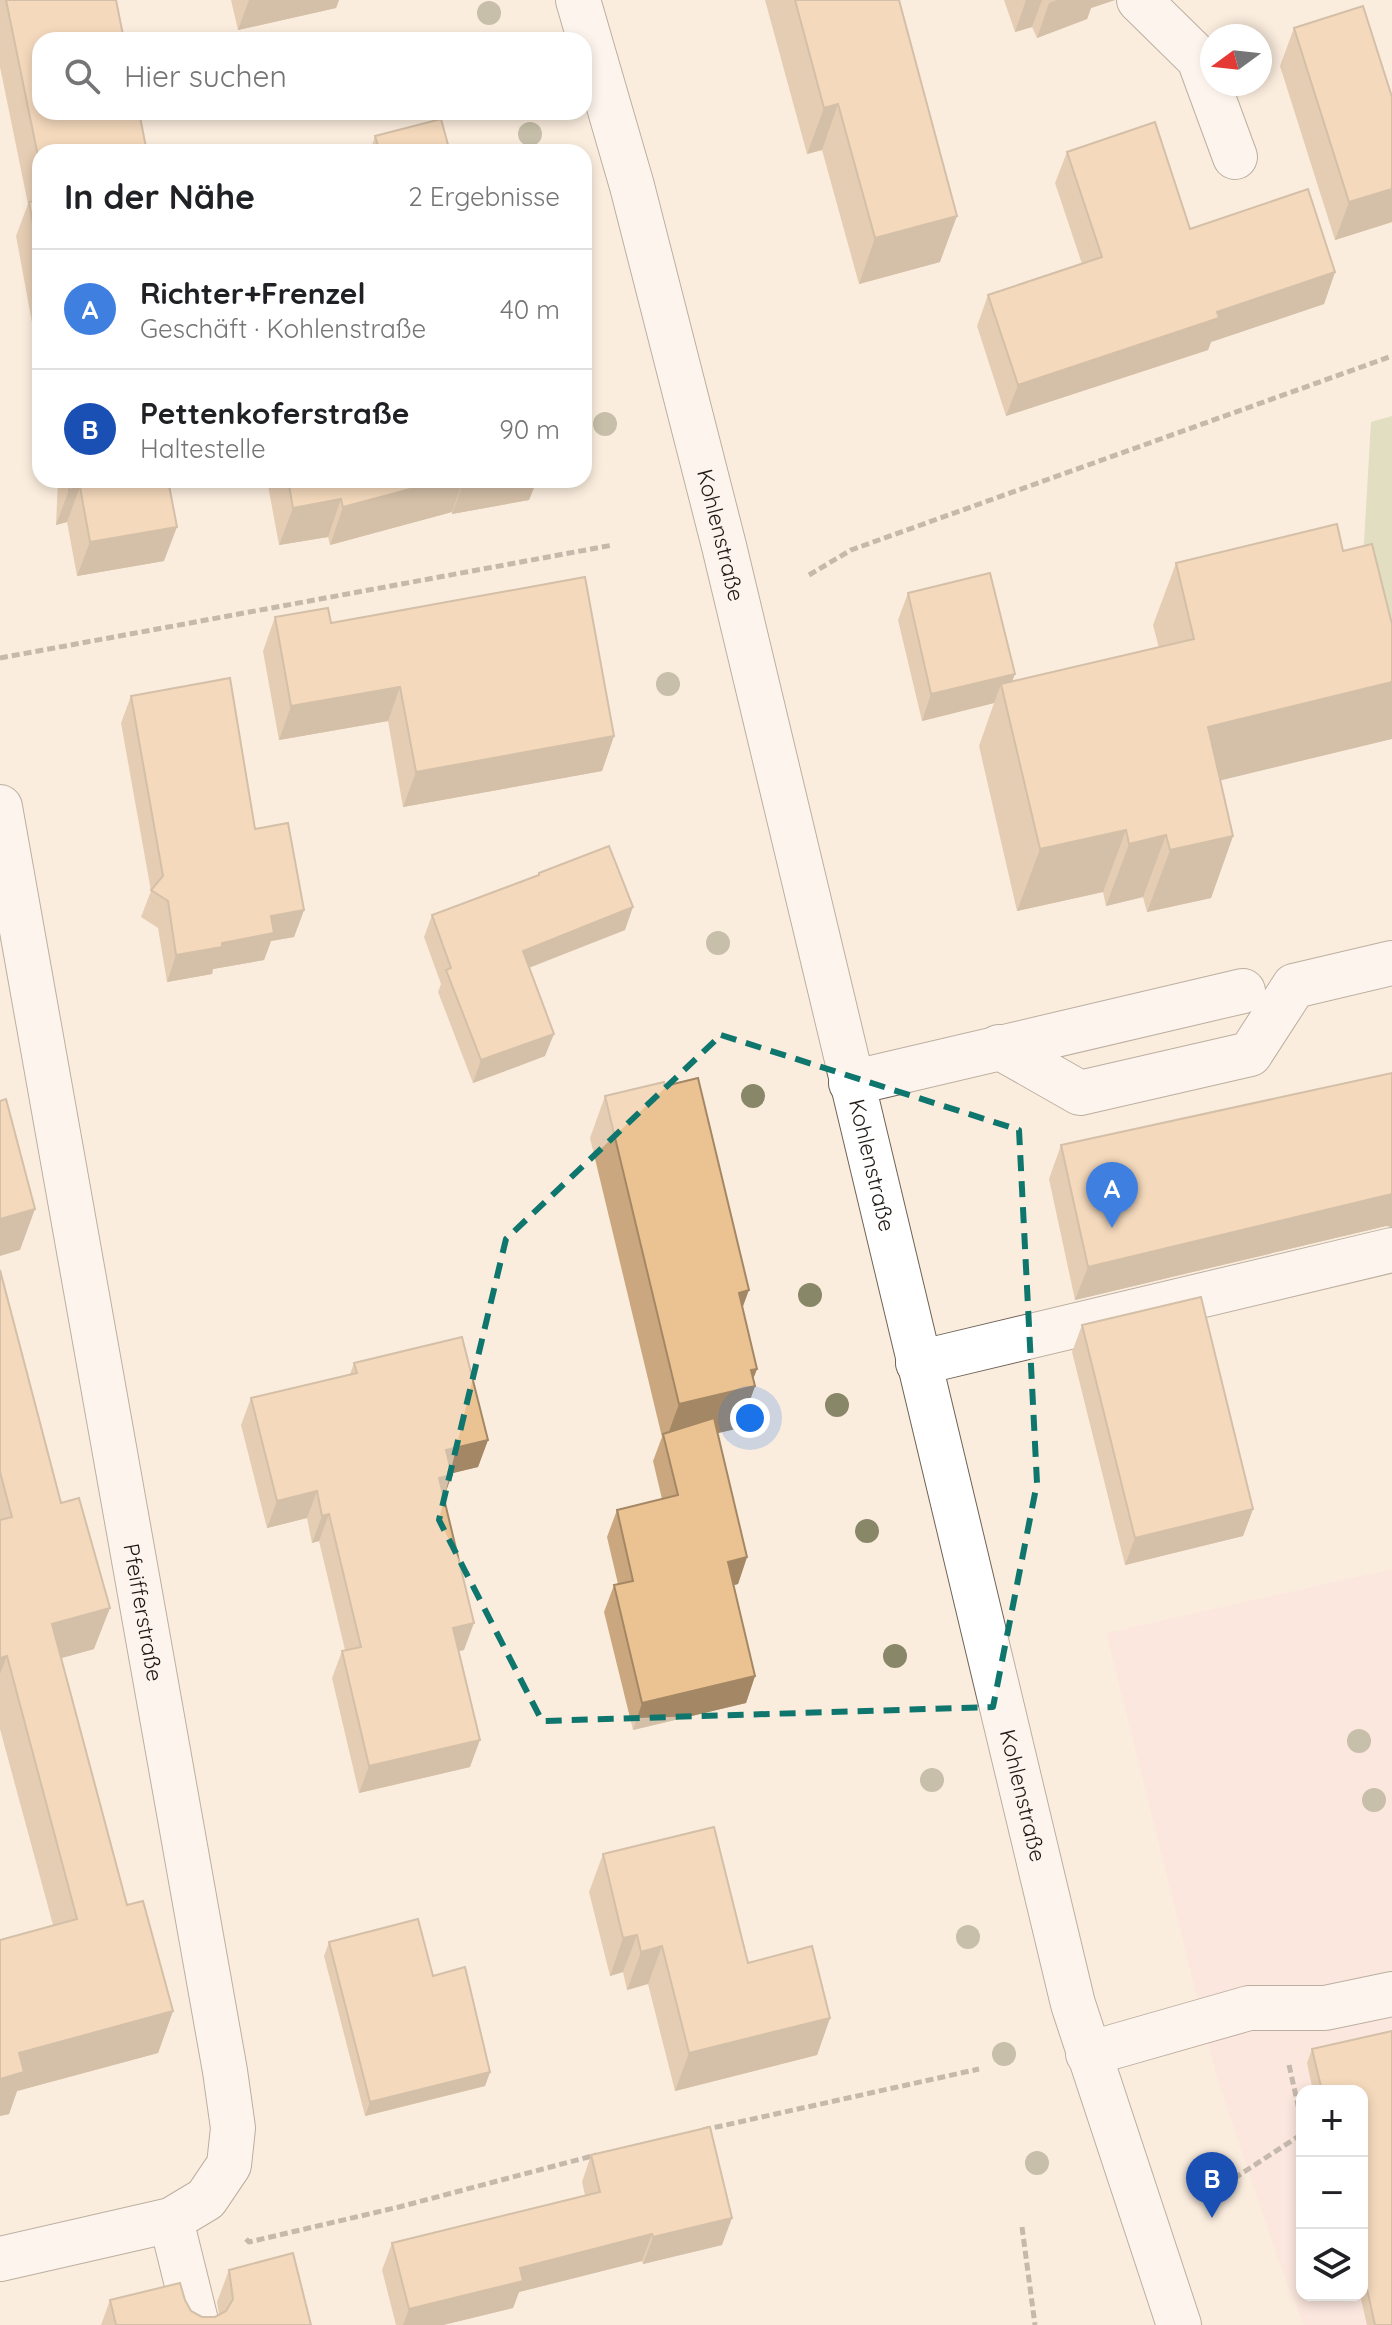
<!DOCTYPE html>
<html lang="de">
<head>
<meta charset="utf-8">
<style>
  :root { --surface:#fff; --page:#f6f6f6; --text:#202124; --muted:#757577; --line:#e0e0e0; --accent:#7c3aed }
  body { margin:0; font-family:Quicksand,sans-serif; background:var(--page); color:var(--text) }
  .controls { position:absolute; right:24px; bottom:24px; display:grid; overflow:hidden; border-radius:16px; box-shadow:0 4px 12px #0003 }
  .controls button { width:72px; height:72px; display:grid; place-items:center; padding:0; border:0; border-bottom:2px solid var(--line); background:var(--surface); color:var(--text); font:40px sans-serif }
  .compass { position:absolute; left:1200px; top:24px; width:72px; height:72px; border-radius:50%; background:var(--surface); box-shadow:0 4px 12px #0003; rotate:255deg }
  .you { position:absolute; left:750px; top:1418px; width:28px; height:28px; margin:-20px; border:6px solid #fff; border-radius:50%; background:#1a73e8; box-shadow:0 0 0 12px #1a73e833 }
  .badge { display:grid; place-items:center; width:52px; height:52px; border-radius:50%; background:var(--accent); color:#fff; font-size:26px; font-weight:700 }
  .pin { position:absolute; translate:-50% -66px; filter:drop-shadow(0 2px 4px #0008) }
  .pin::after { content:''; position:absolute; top:42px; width:28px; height:24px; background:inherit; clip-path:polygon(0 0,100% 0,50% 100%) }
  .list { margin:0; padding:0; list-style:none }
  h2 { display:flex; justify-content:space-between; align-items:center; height:104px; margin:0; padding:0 32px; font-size:34px }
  h2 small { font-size:26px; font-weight:400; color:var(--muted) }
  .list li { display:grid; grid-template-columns:52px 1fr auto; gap:24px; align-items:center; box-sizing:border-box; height:120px; padding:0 32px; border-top:2px solid var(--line) }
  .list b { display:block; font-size:30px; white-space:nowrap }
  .list p { margin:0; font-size:26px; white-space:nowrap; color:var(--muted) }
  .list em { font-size:26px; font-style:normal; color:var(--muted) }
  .icon { flex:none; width:44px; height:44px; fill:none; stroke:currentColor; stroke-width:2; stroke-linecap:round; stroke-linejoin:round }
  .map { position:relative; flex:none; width:1392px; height:2325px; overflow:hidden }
  .search { position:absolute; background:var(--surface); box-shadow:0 4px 12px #0003; left:32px; top:32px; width:560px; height:88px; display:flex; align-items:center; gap:20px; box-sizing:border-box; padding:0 28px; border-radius:24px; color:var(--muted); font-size:30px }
  .panel { position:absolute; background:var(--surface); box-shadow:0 4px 12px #0003; left:32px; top:144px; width:560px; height:344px; border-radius:24px }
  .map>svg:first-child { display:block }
</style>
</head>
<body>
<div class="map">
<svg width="1392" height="2325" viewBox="0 0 1392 2325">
  <rect width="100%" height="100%" fill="#fbedde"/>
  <path fill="#fadfdd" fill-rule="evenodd" d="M 1392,1569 L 1392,2325 L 1304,2325 L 1279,2263 L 1217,2078 L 1106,1633 ZM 1302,2091 L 1362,2091 L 1362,2295 L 1302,2295 Z"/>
  <path fill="#c0cd9f" d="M 1392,416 L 1392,631 L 1363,560 L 1371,422 Z"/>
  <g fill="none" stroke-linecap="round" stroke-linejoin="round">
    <defs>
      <g id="minor">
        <path d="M 1139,0 L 1199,59 L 1235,157"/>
        <path id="s1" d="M 0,807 L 225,2071 L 233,2128 L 229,2165 L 206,2199 L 171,2220 L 0,2259"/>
        <path d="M 999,1047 L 1080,1093 L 1250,1054 L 1294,986 L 1392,963"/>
        <path d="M 851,1083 L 1243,991"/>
        <path d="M 918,1363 L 1392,1250"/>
        <path d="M 1088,2054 L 1249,2008 L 1325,2008 L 1392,1994"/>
        <path d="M 171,2220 L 197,2325"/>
      </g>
      <g id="major">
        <path id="s2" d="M 578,0 L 632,186 L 724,546 L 1073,2004 L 1179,2325"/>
      </g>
    </defs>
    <use href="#minor" stroke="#6f6356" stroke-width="46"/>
    <use href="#major" stroke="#6f6356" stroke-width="46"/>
    <path stroke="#837a70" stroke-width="5" stroke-dasharray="8 4" stroke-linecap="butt" d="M 809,575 L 851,550 L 1392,356
      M 0,658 L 613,545
      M 1289,2065 L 1302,2123
      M 703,2130 L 979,2069
      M 1224,2185 L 1302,2134
      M 1022,2227 L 1035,2325
      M 246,2239 L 249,2242 L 399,2207 L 596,2155"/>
    <use href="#minor" stroke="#fff" stroke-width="44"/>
    <use href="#major" stroke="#fff" stroke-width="44"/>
  </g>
  <g fill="#888768">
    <circle cx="489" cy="13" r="12"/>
    <circle cx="530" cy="134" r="12"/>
    <circle cx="605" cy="424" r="12"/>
    <circle cx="668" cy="684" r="12"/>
    <circle cx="718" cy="943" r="12"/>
    <circle cx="753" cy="1096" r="12"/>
    <circle cx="810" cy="1295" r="12"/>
    <circle cx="837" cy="1405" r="12"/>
    <circle cx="867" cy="1531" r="12"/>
    <circle cx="895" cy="1656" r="12"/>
    <circle cx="1359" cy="1741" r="12"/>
    <circle cx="932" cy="1780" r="12"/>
    <circle cx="1374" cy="1800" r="12"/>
    <circle cx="968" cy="1937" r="12"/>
    <circle cx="1004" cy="2054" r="12"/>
    <circle cx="1037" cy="2163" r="12"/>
  </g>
  <path fill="#caa77e" d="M 0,0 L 116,0 L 40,152 L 40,343 L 36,344 L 16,236 L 28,204 L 0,67 Z
    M 231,0 L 339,0 L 336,8 L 238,30 Z
    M 765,0 L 899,0 L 940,262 L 859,284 L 822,150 L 807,154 Z
    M 1004,0 L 1115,0 L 1091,8 L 1087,19 L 1037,38 L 1032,27 L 1015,32 Z
    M 1294,28 L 1392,97 L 1392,222 L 1335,240 L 1280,66 Z
    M 375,136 L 450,152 L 370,152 Z
    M 1067,152 L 1190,229 L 1335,272 L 1324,304 L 1211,342 L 1208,350 L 1006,416 L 977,326 L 988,295 L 1082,264 L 1055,183 Z
    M 58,480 L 168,480 L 164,561 L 77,576 L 67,522 L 56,525 Z
    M 267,480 L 537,480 L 529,500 L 452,514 L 452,512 L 330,545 L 328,537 L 279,545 Z
    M 1337,524 L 1220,780 L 1233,836 L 1211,898 L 1147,912 L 1143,897 L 1106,906 L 1103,892 L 1017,911 L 979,746 L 994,703 L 922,721 L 898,620 L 908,593 L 1012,682 L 1159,648 L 1153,625 L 1176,563 Z
    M 275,617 L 331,623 L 614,736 L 602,771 L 403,807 L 388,721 L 279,740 L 263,651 Z
    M 131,696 L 255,829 L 304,910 L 294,937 L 271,941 L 264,960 L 213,969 L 212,974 L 167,982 L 158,928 L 141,917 L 151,891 L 121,723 Z
    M 539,873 L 625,930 L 529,968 L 545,1056 L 473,1083 L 438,992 L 441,984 L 424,937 L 432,915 L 538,876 Z
    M 605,1096 L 742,1308 L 757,1369 L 753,1379 L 755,1386 L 740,1428 L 718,1433 L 747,1557 L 738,1584 L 734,1585 L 755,1676 L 746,1703 L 633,1730 L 604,1612 L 614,1585 L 618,1584 L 607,1537 L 617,1510 L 662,1499 L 653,1461 L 662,1437 L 590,1138 Z
    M 1061,1145 L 1386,1226 L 1075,1300 L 1049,1179 Z
    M 0,1270 L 94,1649 L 61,1658 L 127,1905 L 173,2011 L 158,2053 L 17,2091 L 9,2114 L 0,2116 L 0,1940 L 53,1925 L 0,1729 Z
    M 1082,1325 L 1253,1509 L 1243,1536 L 1125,1565 L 1072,1352 Z
    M 354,1363 L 488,1440 L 478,1467 L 452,1473 L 444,1497 L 464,1650 L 459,1651 L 470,1767 L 359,1793 L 332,1678 L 342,1651 L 345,1650 L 319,1541 L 312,1543 L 307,1518 L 267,1528 L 241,1425 L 251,1398 L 350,1374 Z
    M 603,1854 L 748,1963 L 830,2018 L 817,2055 L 675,2091 L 648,1984 L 627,1990 L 623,1972 L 610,1976 L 589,1892 Z
    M 329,1942 L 433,1976 L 490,2072 L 485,2086 L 365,2116 L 324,1956 Z
    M 1392,2031 L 1392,2325 L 1367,2325 L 1360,2295 L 1362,2295 L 1362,2091 L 1313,2091 L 1307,2063 L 1312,2049 Z
    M 591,2155 L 722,2245 L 643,2264 L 642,2261 L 519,2292 L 513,2308 L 443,2325 L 396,2325 L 382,2270 L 392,2243 L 585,2195 L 582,2182 Z
    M 229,2270 L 311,2325 L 101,2325 L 110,2300 L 185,2300 L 191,2311 L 202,2317 L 215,2317 L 219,2315 L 217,2302 Z"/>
  <path fill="#a48866" d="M 249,0 L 339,0 L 336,8 L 238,30 Z
    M 1026,0 L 1042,0 L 1032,27 L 1015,32 Z
    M 1057,0 L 1115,0 L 1091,8 L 1087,19 L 1037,38 L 1049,3 Z
    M 838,104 L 822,150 L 807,154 L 824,108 Z
    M 1392,189 L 1392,222 L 1335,240 L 1349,202 Z
    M 957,216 L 940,262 L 859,284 L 875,238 Z
    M 1335,272 L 1324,304 L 1211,342 L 1208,350 L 1006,416 L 1018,385 L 1217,312 Z
    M 444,480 L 463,480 L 452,512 L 330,545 L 343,507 Z
    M 464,480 L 537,480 L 529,500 L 452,514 Z
    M 80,487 L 67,522 L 56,525 L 69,490 Z
    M 341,499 L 328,537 L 279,545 L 293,508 Z
    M 177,527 L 164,561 L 77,576 L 90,542 Z
    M 1015,674 L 1005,700 L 1001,684 L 994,703 L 922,721 L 931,694 Z
    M 1392,682 L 1392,739 L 1185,789 L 1208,727 Z
    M 400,687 L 388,721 L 279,740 L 291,706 Z
    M 614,736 L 602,771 L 403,807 L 416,772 Z
    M 1126,830 L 1103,892 L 1017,911 L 1040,849 Z
    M 1166,835 L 1143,897 L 1106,906 L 1129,844 Z
    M 1233,836 L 1211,898 L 1147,912 L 1170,850 Z
    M 633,907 L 625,930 L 515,973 L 523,951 Z
    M 304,910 L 294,937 L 271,941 L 264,960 L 213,969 L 212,974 L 167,982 L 176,955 L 271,916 Z
    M 554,1034 L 545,1056 L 473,1083 L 481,1060 Z
    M 1392,1194 L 1392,1227 L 1386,1226 L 1075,1300 L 1088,1267 Z
    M 35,1209 L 20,1250 L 0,1256 L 0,1219 Z
    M 749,1290 L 734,1331 L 739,1293 Z
    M 757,1369 L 750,1387 L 755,1386 L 740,1428 L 666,1445 L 665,1442 L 679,1404 Z
    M 488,1440 L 478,1467 L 437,1477 L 446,1450 Z
    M 452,1475 L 442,1502 L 439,1478 Z
    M 317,1491 L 307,1518 L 267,1528 L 277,1501 Z
    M 1253,1509 L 1243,1536 L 1125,1565 L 1135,1538 Z
    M 329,1514 L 319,1541 L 312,1543 L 322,1516 Z
    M 747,1557 L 738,1584 L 718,1589 L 728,1562 Z
    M 110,1608 L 94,1649 L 37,1665 L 52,1624 Z
    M 474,1623 L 464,1650 L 444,1654 L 453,1628 Z
    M 7,1656 L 0,1674 L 0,1658 Z
    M 755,1676 L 746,1703 L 633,1730 L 642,1703 Z
    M 480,1740 L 470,1767 L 359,1793 L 369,1766 Z
    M 637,1935 L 623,1972 L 610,1976 L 623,1938 Z
    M 662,1946 L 648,1984 L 627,1990 L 641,1952 Z
    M 173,2011 L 158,2053 L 17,2091 L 9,2114 L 0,2116 L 0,2079 L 19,2053 Z
    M 830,2018 L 817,2055 L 675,2091 L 689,2053 Z
    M 490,2072 L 485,2086 L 365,2116 L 370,2102 Z
    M 732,2218 L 722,2245 L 643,2264 L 653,2237 Z
    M 652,2234 L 642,2261 L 519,2292 L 513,2308 L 443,2325 L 403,2325 L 409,2309 L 520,2268 Z"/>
  <path fill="#ebc292" stroke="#a48866" stroke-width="2" d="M 6,0 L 116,0 L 124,40 L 40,40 L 40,112 L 139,112 L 147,152 L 40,152 L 40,166 Z
    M 795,0 L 899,0 L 957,216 L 875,238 L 838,104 L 824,108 Z
    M 1363,6 L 1392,97 L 1392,189 L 1349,202 L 1294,28 Z
    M 441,119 L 450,152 L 380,152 L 375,136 Z
    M 1155,122 L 1190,229 L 1308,189 L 1335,272 L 1217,312 L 1219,318 L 1018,385 L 988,295 L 1102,257 L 1067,152 Z
    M 40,200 L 40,262 L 29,202 Z
    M 69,480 L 168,480 L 177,527 L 90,542 L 80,487 L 69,490 Z
    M 288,480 L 444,480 L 343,507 L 341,499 L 293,508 Z
    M 1337,524 L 1343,551 L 1372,544 L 1392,624 L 1392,682 L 1208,727 L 1233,836 L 1170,850 L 1166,835 L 1129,844 L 1126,830 L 1040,849 L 1001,684 L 1194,639 L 1176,563 Z
    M 990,573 L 1015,674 L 931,694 L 908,593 Z
    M 585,577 L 614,736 L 416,772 L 400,687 L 291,706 L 275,617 L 328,608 L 331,623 Z
    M 230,678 L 255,829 L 288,823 L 304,910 L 271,916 L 274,933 L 222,943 L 222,947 L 176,955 L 168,901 L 151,890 L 163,876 L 131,696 Z
    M 609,846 L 633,907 L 523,951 L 554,1034 L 481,1060 L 446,970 L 451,968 L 432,915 L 539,875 L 539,873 Z
    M 1392,1073 L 1392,1194 L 1088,1267 L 1061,1145 Z
    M 698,1078 L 749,1290 L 739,1293 L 757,1369 L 751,1370 L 755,1386 L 679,1404 L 605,1096 L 664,1082 L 665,1086 Z
    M 6,1099 L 35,1209 L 0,1219 L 0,1101 Z
    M 0,1270 L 61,1503 L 79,1498 L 110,1608 L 52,1624 L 127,1905 L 143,1901 L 173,2011 L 19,2053 L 24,2072 L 0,2079 L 0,1940 L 77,1919 L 7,1656 L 0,1658 L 0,1520 L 12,1517 L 0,1472 Z
    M 1201,1297 L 1253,1509 L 1135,1538 L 1082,1325 Z
    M 462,1337 L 488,1440 L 446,1450 L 452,1475 L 439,1478 L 474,1623 L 453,1628 L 480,1740 L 369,1766 L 342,1651 L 361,1647 L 329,1514 L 322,1516 L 317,1491 L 277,1501 L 251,1398 L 357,1373 L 354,1363 Z
    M 714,1418 L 747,1557 L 728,1562 L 755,1676 L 642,1703 L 614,1585 L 633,1581 L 617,1510 L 678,1495 L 663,1434 Z
    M 714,1827 L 748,1963 L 812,1946 L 830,2018 L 689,2053 L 662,1946 L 641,1952 L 637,1935 L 623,1938 L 603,1854 Z
    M 418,1919 L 433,1976 L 465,1967 L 490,2072 L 370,2102 L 329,1942 Z
    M 1392,2031 L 1392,2325 L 1375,2325 L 1362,2266 L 1362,2091 L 1322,2091 L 1312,2049 Z
    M 710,2127 L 732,2218 L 653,2237 L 652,2234 L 520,2268 L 523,2281 L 409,2309 L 392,2243 L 600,2192 L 591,2155 Z
    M 293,2253 L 311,2325 L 116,2325 L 110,2300 L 180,2283 L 185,2300 L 191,2311 L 202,2317 L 215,2317 L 226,2311 L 233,2299 L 229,2270 Z"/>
  <path d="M0 0H1392V2325H0ZM 721,1035 L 1019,1130 L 1037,1483 L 993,1707 L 542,1721 L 439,1520 L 506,1239 Z" fill="#fbedde" fill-opacity=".55" fill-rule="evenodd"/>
  <path fill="none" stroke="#0f766e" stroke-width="6" stroke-dasharray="16 10" stroke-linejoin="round" d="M 721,1035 L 1019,1130 L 1037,1483 L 993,1707 L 542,1721 L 439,1520 L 506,1239 Z"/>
  <g text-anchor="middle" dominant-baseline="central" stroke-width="6" stroke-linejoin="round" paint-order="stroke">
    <g font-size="22" fill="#1e1914" stroke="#fff">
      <text stroke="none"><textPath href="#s2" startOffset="554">Kohlenstraße</textPath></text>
      <text stroke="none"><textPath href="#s2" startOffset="1202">Kohlenstraße</textPath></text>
      <text stroke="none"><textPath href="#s1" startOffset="818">Pfeifferstraße</textPath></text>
      <text stroke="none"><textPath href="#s2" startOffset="1850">Kohlenstraße</textPath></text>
    </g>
  </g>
</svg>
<div class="controls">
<button>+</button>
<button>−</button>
<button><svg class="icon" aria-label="layers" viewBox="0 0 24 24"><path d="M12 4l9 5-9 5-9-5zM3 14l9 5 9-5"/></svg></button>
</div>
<svg class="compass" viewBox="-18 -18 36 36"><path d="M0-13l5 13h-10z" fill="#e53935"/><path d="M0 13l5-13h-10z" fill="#757577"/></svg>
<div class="you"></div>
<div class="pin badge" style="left:1112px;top:1228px;background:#3f7fe0">A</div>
<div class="pin badge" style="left:1212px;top:2218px;background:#1a4fb4">B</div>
<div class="search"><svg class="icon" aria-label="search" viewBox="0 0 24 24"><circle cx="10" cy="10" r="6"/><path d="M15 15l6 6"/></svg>Hier suchen</div>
<section class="panel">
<h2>In der Nähe<small>2 Ergebnisse</small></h2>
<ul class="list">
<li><span class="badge" style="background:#3f7fe0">A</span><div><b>Richter+Frenzel</b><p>Geschäft · Kohlenstraße</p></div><em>40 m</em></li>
<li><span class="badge" style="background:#1a4fb4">B</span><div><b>Pettenkoferstraße</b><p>Haltestelle</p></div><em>90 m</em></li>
</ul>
</section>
</div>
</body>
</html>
